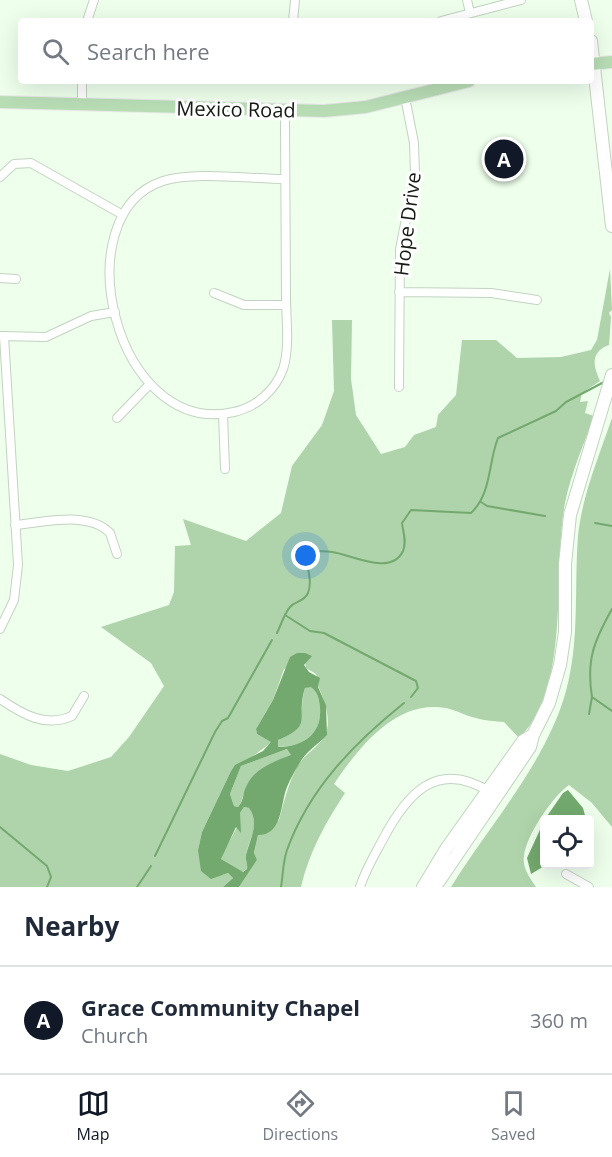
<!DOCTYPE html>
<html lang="en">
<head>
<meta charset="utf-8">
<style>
  :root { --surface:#fff; --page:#f6f6f7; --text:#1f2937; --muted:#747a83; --line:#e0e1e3; --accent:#111827 }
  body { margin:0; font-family:"Open Sans",sans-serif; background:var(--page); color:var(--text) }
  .controls { position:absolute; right:18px; bottom:18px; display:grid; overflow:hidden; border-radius:6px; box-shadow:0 6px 24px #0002 }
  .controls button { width:54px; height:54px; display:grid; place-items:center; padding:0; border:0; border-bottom:2px solid var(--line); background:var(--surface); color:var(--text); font:30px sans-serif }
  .you { position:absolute; left:306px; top:556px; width:21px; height:21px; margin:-15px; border:4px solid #fff; border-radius:50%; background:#1a73e8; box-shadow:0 0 0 9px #1a73e833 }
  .badge { display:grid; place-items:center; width:39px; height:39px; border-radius:50%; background:var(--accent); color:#fff; font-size:20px; font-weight:700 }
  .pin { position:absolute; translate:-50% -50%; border:3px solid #fff; box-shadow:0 2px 6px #0006 }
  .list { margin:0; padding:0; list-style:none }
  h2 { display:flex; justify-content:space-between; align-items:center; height:78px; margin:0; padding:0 24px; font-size:26px }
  h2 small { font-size:20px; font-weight:400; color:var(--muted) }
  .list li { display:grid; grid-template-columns:39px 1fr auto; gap:18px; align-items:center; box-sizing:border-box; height:108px; padding:0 24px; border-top:2px solid var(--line) }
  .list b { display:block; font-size:22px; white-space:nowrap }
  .list p { margin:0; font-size:20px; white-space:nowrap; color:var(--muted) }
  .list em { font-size:20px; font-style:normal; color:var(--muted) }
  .icon { flex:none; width:33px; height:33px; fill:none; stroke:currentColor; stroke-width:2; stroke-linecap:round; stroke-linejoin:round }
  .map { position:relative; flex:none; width:612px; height:887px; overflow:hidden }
  .search { position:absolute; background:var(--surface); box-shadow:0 6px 24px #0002; left:18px; right:18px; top:18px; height:66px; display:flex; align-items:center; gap:15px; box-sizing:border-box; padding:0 21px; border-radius:6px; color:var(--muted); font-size:22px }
  .sheet { height:186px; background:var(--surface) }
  nav { display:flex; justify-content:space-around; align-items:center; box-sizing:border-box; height:84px; border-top:2px solid var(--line); background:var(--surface); font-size:16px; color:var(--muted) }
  nav a { display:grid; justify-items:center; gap:3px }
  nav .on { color:var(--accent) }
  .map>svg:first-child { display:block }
</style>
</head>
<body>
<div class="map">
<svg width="612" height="887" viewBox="0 0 612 887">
  <rect width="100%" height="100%" fill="#eeffec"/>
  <path fill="#afd3ab" d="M 610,269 L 612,310 L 609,313 L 611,317 L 609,345 C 590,352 593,366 600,381 L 582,393 L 580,402 L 588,401 L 585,413 L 594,416 C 584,444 571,473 565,503 C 552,570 572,688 519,738 L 504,722 C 495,721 485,721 476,718 C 466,716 456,710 446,708 C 396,699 359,747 334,784 L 345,793 C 326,822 309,852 301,887 L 239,887 L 257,860 L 254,854 L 258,835 L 279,820 C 284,802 288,784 297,767 C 304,755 314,750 322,740 C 334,725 325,701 318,686 L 319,683 L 316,674 L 306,668 L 305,662 L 284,669 L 273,700 L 256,729 L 257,734 L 272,742 L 230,773 L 202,832 L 198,850 L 222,875 L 228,873 L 233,878 L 223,887 L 0,887 L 0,754 L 31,765 L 68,771 L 111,757 L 129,737 L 164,686 L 151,663 L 101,627 L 169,605 L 174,592 L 175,546 L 191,545 L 183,519 L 246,541 L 281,513 L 292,466 L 322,425 L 334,391 L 332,320 L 352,320 L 351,379 L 356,415 L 381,454 L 405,447 L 414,435 L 436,427 L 438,415 L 456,395 L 462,340 L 496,340 L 517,358 L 561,357 L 591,350 L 597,340 Z
    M 612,418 L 612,827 L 592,803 L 569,785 C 552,797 526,836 524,856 C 522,868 530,878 536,887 L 451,887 C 490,824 546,763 566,691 C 580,640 574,588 578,536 C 582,496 599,456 612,418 Z
    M 311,686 C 318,692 319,699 320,708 C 322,735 303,747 278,747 L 278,740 C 314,724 296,720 305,688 Z
    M 287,749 L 292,755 C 271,763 256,769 246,790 C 242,796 243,800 238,807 L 234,806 L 230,794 L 241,766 Z
    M 244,807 L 249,808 C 261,824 249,838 246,855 C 245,859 248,864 247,869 L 242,872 L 221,859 C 225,845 241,827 240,813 Z"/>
  <path fill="#73a96e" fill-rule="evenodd" d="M 297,653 L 305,653 L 312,656 L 304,665 L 309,672 L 320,678 L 318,687 L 326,705 L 327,735 C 316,746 305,752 298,766 C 294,772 290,780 287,787 C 280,804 283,835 258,835 L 254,853 L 257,860 L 239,887 L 223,887 L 233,878 L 228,873 L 211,879 L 201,871 L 198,850 L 202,832 L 230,773 L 235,765 L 263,751 L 271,742 L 257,734 L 256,729 L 273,700 L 290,657 ZM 311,687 C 318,692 319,699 320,708 C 322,734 303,747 278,747 L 278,740 C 315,724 295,720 305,688 ZM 287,749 L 291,755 C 275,761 255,768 247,785 C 242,793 245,799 238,807 L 234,806 L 230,794 L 241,766 ZM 244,807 L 249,808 C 260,823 250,839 246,855 C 245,860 248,864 247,869 L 243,872 L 221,859 L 236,827 L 241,833 L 240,813 Z
    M 568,790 L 583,808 L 586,819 L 545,819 L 563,793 Z
    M 544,821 L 546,865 L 531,874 L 527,858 Z"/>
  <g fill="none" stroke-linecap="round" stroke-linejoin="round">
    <path stroke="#73a96e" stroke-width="2" d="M 481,502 L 487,506 L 545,516
      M 595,523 L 612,526
      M 612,609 C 594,641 586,660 592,697 L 612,711
      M 285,615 L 310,631 L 324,633 L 416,681 L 418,688 L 411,697
      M 277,633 C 281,625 284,614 290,607 C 295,601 304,602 308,593 C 314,577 303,563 308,551 C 316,551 324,551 332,552 C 350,554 391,577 403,551 C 407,541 403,532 402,523 L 411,510 L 471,513 C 492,493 488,463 498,438 L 556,411 L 566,402 L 604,382
      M 589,714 L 592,697
      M 0,827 L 47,866 L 51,877 L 47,887
      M 155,856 L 215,732 L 222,721 L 228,718 L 272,640
      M 137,887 L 151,866
      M 281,887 C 283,875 283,861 287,850 C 309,789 354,743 404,703"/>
    <defs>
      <path id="street" d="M 467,0 L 470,13
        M 87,21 L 94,0
        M 293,21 L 295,0
        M 441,21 L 521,0
        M 82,106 L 82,81
        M 285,111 L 285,124 C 285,182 286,239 286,297 C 286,319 290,348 283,369 C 275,391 256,407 234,412 C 115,439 62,214 163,181 C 194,171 251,179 285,179
        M 0,177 L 14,164 L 31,163 L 123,215
        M 0,278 L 16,279
        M 399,292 L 491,293 L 537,300
        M 214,293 L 244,305 L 286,305
        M 1,336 L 46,337 L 91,316 L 115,312
        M 399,387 L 400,249 L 415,174 L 414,143 L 405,97
        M 223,414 L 225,469
        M 117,418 L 149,385
        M 15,525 C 42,523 88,510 110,533 L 117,554
        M 0,629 L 14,600 L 18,565 L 4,336
        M 0,699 C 22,714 45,728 72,716 L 84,696
        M 566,874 L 589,887
        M 360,887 C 365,871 374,856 382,841 C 406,795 436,758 490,792"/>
      <path id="secondary" d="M 581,0 L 586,21
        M 591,41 L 612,226
        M 423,887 L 446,849 L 523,741 L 533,735
        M 435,887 L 530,747 L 533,735 L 549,703 L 560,665 L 565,632 L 565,564 L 570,515 L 612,375"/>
      <path id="primary" d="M 591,64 L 612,62
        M 0,102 L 324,111 L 366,107 L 469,81"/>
    </defs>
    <use href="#street" stroke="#c2d3c1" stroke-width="10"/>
    <use href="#secondary" stroke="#c2d3c1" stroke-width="14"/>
    <use href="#primary" stroke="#e8e8e8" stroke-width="14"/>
    <use href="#street" stroke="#fff" stroke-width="8"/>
    <use href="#secondary" stroke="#fff" stroke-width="12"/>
    <use href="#primary" stroke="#b8ddb5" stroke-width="12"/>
  </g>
  <g text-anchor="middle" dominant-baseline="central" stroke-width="6" stroke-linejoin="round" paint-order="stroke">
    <g font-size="20" fill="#141a14" stroke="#fff">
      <text transform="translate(236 109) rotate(1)">Mexico Road</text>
      <text transform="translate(407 224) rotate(-83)">Hope Drive</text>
    </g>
  </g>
</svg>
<div class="controls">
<button><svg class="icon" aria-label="locate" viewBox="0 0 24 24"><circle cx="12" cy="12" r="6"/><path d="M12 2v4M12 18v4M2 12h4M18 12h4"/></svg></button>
</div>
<div class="you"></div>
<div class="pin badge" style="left:504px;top:159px">A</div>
<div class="search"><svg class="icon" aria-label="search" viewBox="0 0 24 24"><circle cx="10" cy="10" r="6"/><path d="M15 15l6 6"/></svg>Search here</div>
</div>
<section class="sheet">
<h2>Nearby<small></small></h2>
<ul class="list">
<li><span class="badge">A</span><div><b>Grace Community Chapel</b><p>Church</p></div><em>360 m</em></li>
</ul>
</section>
<nav>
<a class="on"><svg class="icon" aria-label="map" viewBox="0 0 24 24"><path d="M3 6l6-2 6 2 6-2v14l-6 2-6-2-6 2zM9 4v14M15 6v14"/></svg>Map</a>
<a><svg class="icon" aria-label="directions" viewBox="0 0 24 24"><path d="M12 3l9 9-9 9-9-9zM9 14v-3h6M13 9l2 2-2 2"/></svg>Directions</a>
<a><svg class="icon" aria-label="saved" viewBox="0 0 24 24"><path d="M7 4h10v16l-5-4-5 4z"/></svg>Saved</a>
</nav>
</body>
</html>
